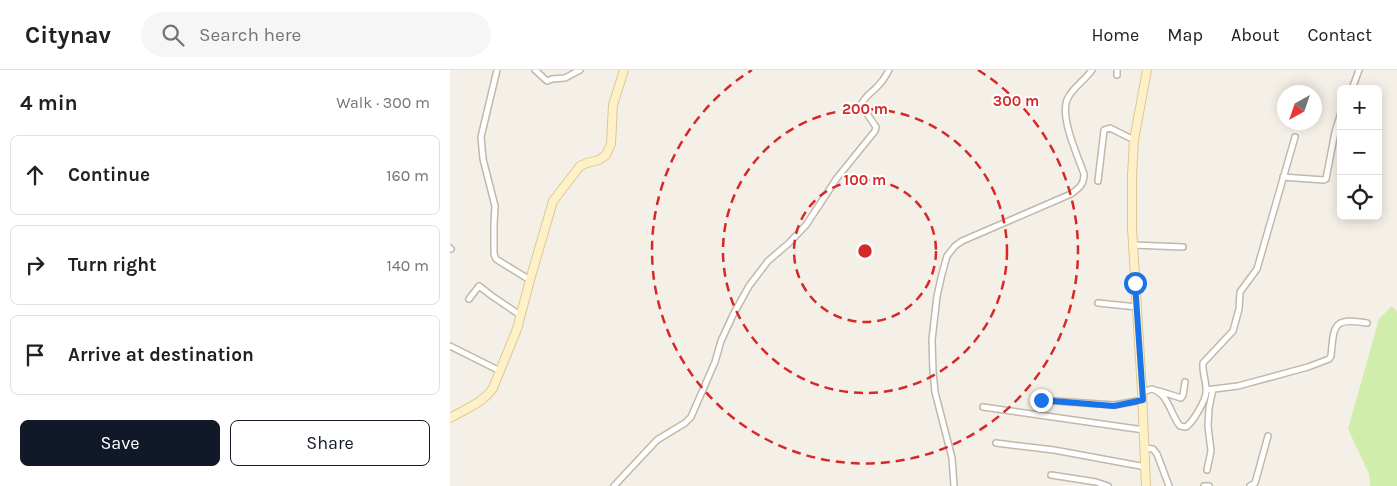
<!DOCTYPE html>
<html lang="en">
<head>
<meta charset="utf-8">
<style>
  :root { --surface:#fff; --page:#f6f6f6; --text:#202124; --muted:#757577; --line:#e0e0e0; --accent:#111827 }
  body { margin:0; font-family:Karla,sans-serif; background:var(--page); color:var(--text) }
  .controls { position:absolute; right:15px; top:15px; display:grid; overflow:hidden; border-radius:8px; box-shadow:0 2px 12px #0003 }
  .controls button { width:45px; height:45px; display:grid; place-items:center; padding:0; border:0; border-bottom:1px solid var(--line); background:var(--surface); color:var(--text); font:25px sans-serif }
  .compass { position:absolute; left:827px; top:15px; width:45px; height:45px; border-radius:50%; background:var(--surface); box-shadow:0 2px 12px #0003; rotate:220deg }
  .stop { position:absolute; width:15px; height:15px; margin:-11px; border:4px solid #1a73e8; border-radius:50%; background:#fff }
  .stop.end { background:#1a73e8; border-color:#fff; box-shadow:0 1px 5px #0008 }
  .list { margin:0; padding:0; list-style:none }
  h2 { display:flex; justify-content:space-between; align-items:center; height:65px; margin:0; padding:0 20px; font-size:21px }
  h2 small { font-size:16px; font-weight:400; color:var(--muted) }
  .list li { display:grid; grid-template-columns:32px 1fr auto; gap:15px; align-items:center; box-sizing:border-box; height:80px; margin:0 10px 10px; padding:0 10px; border:1px solid var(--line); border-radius:8px }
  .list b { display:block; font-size:19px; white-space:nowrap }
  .list em { font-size:16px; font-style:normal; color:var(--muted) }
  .actions { display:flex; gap:10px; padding:15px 20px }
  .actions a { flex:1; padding:11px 0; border:1px solid var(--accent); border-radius:8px; text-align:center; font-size:18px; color:var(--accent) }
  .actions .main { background:var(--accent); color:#fff }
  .icon { flex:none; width:28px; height:28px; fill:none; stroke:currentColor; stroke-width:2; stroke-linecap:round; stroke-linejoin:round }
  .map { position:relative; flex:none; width:947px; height:416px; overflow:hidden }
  header { display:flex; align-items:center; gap:30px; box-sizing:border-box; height:70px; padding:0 25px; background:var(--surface); border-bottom:1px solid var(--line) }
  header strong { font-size:24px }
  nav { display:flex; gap:28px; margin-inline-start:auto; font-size:18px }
  .search { width:350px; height:45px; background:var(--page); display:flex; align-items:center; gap:12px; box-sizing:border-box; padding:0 18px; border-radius:28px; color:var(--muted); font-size:19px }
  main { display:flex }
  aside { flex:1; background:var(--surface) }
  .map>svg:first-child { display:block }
</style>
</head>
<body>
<header>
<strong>Citynav</strong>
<div class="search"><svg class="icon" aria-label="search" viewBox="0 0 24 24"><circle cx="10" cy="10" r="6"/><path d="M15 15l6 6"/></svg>Search here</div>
<nav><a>Home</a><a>Map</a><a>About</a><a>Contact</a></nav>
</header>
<main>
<aside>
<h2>4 min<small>Walk · 300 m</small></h2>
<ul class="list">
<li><svg class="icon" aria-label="ahead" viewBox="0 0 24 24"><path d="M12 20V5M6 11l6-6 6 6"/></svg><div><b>Continue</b></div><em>160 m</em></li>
<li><svg class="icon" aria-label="right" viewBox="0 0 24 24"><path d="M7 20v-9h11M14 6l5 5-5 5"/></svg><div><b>Turn right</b></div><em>140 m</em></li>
<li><svg class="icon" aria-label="arrive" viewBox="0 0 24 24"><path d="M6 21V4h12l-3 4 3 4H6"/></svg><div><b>Arrive at destination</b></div></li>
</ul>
<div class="actions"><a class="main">Save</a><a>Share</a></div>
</aside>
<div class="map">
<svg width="947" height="416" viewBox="0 0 947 416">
  <rect width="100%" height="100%" fill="#f5f0e7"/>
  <path fill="#d0edab" d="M 942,236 L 947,242 L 947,416 L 920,416 L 919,404 L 898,359 L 929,249 Z"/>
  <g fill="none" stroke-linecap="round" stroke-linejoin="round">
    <defs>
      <path id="street" d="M 47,0 L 31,67 L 33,89 L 45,136 L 44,154 L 44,184 L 46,189 L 49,191 L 80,210
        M 85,0 L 97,11 L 102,9 L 115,8 L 130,0
        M 667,5 L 667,0
        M 902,19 L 909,0
        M 833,107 L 874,110 L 876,109 L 885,62 L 891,43
        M 648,111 L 654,60 L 660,58 L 684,70
        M 683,175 L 733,177
        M 0,178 L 1,179
        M 19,229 L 29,216 L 42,226 L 70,245
        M 648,233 L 687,237
        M 0,276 L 50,301
        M 756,320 L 788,316 L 858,297 L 879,289 L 881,286 C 884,256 882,247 917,253
        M 709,321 L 731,328 L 733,325 L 735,312
        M 692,322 L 702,319 C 719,324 720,344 730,356 L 736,357 C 743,352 756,330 756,322 C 757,313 752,303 753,293 L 783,261 L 789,239 L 790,222 L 807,199 L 845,67
        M 591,330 L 664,335 L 693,330
        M 533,337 L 694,360
        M 546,373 L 604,380 L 696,397
        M 695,378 L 703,379 L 707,384 L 719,416
        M 757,400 L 761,381 L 758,356 L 759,338 L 763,319
        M 601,405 L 646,412 L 658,416
        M 164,416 L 207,370 L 235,353 L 241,347 L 265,292 L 271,271 L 283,245 L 299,216 L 318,191 L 339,173 L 356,155 L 387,108 L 425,61 L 426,57 L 411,35 C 415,26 421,23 427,17 C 432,12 436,6 439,0
        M 504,416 L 502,388 L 485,322 L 483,302 L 482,270 L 487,226 L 492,204 L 497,186 L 505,176 L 512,171 L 621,124 C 629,118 634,115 634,104 C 628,86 607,43 619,26 C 625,16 635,10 642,0
        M 754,416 L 759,416
        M 800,416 L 805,413 L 818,366"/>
      <path id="secondary" d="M 0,348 C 15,339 33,333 43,318 L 67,259 L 80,210 L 103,131 L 130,96 L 137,93 L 149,90 L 156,85 L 161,74 L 163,35 L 174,0
        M 696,416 L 692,322 L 682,158 L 682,105 L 684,70 L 697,0"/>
    </defs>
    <use href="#street" stroke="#c1b8a8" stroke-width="8"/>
    <use href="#secondary" stroke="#ddc894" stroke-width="10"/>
    <use href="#street" stroke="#fff" stroke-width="5"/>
    <use href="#secondary" stroke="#fff1c7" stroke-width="8"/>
  </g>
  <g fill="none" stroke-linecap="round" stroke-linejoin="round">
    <path stroke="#1a73e8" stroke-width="6" d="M 591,330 L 664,336 L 693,330 L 685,213"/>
  </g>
  <g fill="none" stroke="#d62828" stroke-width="2.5" stroke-dasharray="9 6">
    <circle cx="415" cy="181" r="71"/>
    <circle cx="415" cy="181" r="142"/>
    <path d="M528 0A213 213 0 1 1 302 0"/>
  </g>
  <circle cx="415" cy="181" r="8" fill="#d62828" stroke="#fff" stroke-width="2.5"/>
  <g font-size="15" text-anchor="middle" font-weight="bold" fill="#d62828" stroke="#fff" stroke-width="4" stroke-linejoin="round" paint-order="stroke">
    <text x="566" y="36">300 m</text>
    <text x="415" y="44">200 m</text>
    <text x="415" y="115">100 m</text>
  </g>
</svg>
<div class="controls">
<button>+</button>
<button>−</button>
<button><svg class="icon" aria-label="locate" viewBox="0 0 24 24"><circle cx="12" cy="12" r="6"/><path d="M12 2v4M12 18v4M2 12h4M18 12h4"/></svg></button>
</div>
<svg class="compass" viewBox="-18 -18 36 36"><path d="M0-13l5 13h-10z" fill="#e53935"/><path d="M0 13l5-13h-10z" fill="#757577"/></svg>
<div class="stop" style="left:685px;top:213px"></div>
<div class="stop end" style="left:591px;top:330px"></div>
</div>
</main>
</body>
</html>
